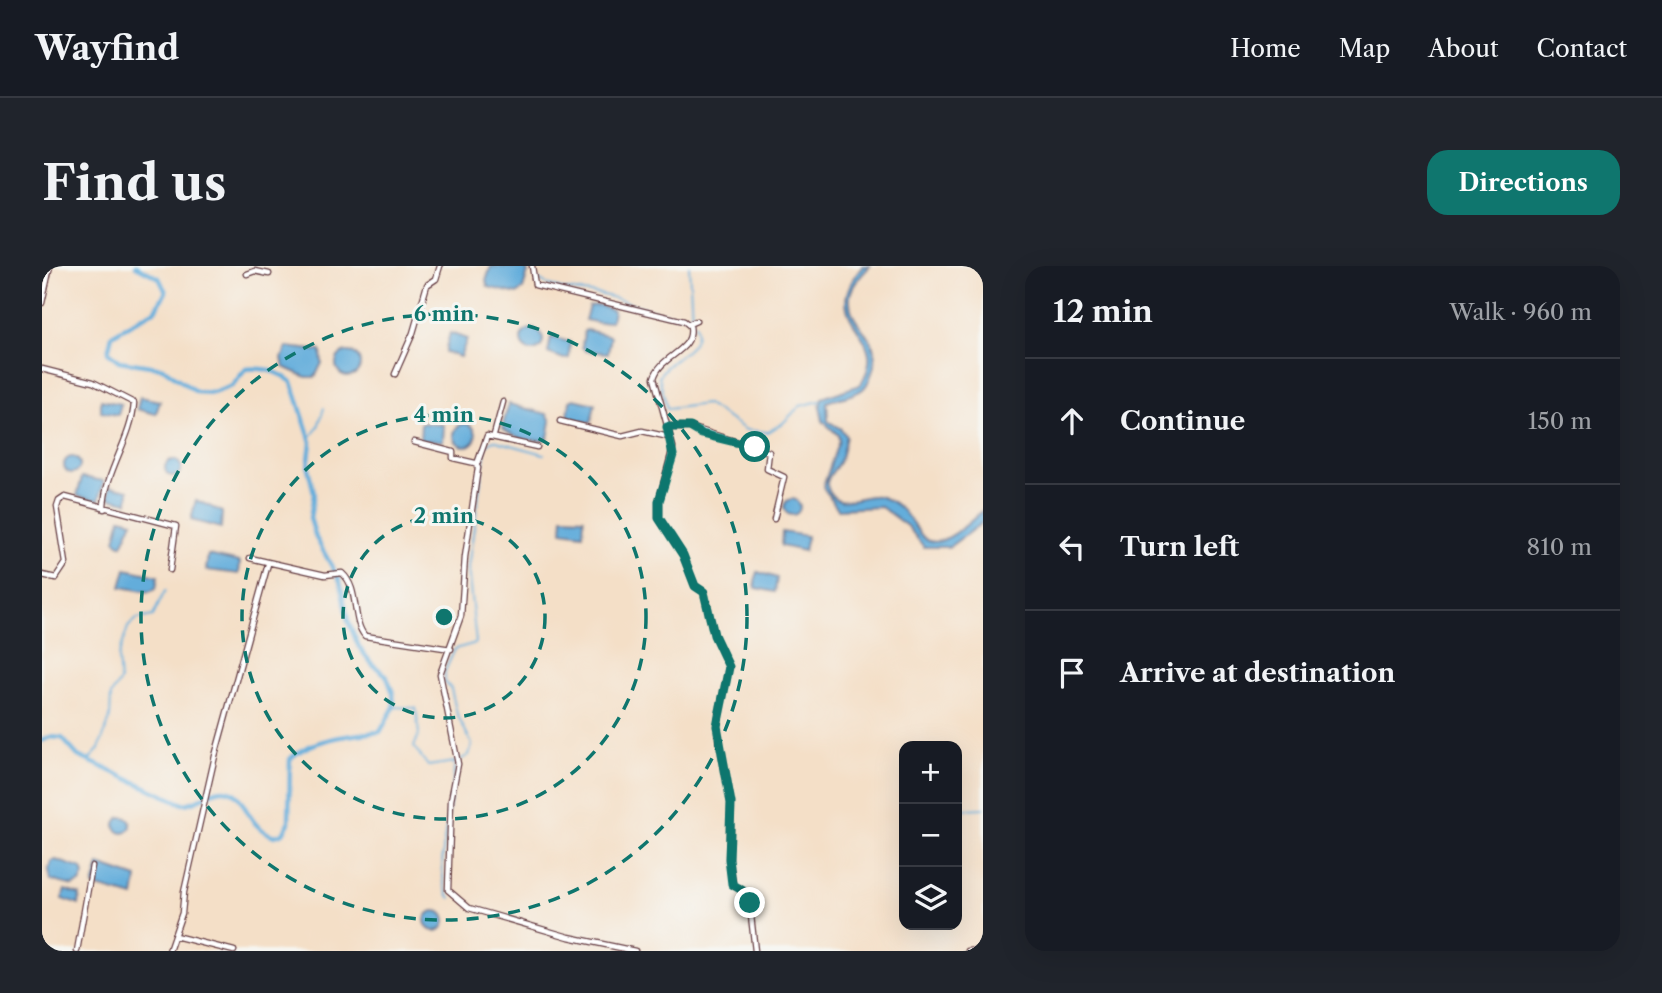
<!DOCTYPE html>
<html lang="en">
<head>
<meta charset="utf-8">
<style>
  :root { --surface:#171b24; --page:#20242c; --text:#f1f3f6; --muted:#9ea1a6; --line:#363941; --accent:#0f766e }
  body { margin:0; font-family:"Libre Caslon Text",serif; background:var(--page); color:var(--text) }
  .controls { position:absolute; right:21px; bottom:21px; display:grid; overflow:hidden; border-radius:14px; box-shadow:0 7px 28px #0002 }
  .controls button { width:63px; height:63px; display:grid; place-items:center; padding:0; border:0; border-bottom:2px solid var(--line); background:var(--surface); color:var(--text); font:35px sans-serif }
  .stop { position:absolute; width:21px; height:21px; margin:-16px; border:5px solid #0f766e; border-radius:50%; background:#fff }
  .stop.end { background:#0f766e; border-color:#fff; box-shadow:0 2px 7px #0008 }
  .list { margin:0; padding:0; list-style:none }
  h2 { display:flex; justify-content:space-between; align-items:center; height:91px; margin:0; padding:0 28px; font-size:30px }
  h2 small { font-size:23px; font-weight:400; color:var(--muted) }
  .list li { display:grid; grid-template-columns:46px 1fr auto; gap:21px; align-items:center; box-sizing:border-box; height:126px; padding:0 28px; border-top:2px solid var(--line) }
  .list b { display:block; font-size:26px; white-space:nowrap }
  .list em { font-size:23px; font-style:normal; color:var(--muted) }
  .icon { flex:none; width:38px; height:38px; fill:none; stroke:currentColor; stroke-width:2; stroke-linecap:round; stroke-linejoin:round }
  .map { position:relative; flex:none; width:941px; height:685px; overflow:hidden; border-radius:21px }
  header { display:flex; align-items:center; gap:42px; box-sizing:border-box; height:98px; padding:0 35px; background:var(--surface); border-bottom:2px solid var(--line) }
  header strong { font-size:33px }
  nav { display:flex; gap:38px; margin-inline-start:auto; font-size:24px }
  .intro { display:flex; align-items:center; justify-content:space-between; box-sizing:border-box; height:168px; padding:0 42px }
  h1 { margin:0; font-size:49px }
  .button { padding:18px 32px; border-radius:21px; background:var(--accent); color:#fff; font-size:24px; font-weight:700 }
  main { display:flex; gap:42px; padding:0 42px }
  aside { flex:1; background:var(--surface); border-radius:21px; box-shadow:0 7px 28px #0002 }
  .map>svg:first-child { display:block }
</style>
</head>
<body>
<header>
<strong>Wayfind</strong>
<nav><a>Home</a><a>Map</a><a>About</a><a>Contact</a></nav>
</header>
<div class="intro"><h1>Find us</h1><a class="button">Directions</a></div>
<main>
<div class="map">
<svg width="941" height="685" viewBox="0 0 941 685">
  <rect width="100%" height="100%" fill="#f6f6f2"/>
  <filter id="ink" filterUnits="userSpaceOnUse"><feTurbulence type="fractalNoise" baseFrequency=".0143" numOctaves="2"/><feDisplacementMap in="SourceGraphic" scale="14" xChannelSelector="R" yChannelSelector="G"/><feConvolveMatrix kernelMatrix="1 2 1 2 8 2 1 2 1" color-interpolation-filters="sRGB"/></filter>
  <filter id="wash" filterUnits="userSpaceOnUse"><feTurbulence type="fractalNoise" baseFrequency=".00686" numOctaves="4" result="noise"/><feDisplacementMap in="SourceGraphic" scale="28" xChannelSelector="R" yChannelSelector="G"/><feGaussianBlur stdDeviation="1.57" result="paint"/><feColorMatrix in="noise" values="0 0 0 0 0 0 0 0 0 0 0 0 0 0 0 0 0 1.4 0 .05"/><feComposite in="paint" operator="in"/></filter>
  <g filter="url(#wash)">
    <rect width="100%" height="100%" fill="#f4dfc7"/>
    <path fill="#63addb" stroke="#566683" stroke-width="2" d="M 449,0 L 483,2 L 486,6 L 481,23 L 475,28 L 446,21 L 444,15 Z
      M 821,0 L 828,0 C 820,9 809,19 808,31 C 805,62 841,67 831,104 C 829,110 826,119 821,123 C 813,130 795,132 785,136 L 786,155 L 799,163 L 804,170 C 802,178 801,188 797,196 C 794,203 784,211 785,219 C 792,248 821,227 836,230 C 888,243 865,317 941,244 L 941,256 L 907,281 L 882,281 L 866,261 L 839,241 L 796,243 L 781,221 L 797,174 L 796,169 L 781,155 L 778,141 L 780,132 L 818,119 C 854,64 770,59 821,0 Z
      M 557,39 L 571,44 L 569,55 L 558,57 L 543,54 L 547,40 Z
      M479 74a11 11 0 1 1 22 0a11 11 0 1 1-22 0Z
      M 545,64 L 569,70 L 566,87 L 544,85 L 540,81 L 542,65 Z
      M 408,67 L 425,73 L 418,91 L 403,86 Z
      M 509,71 L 528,76 L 527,92 L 522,93 L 506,87 Z
      M 245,81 L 279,85 L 280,97 L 273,111 L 264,111 L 242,101 L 240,92 Z
      M294 98a12 12 0 1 1 24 0a12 12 0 1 1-24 0Z
      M 98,131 L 118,135 L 114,148 L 95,143 Z
      M 532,133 L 553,138 L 549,157 L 526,151 L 528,135 Z
      M 59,134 L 79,138 L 76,149 L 59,146 Z
      M 467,138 L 505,148 L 509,155 L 506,172 C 493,179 471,170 460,162 Z
      M 379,157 L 402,159 L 401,175 L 378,174 Z
      M412 169a11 11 0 1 1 22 0a11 11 0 1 1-22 0Z
      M22 199a8 8 0 1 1 16 0a8 8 0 1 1-16 0Z
      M123 202a8 8 0 1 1 16 0a8 8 0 1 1-16 0Z
      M 40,211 L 62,215 L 57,234 L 35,230 Z
      M 68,220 L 87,224 L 86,236 L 67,232 Z
      M742 241a8 8 0 1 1 16 0a8 8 0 1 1-16 0Z
      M 154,234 L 180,246 L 179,262 L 149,254 Z
      M 521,251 L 542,252 L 541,268 L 520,265 Z
      M 79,252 L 91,255 L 80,279 L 73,274 Z
      M 740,266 L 765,270 L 762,285 L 739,280 Z
      M 166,289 L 198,296 L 197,308 L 164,304 Z
      M 84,303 L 116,310 L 114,323 L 107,326 L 79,321 Z
      M 716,306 L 735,312 L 733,326 L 714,322 L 713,315 Z
      M73 559a8 8 0 1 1 16 0a8 8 0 1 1-16 0Z
      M 14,594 L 40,603 L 42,609 L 38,617 L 31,620 L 8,614 L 6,605 L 9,595 Z
      M 57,599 L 95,612 L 92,631 L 51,620 Z
      M 23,624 L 38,629 L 37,639 L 20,633 Z
      M383 655a10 10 0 1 1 20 0a10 10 0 1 1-20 0Z"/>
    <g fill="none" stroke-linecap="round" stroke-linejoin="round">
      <path stroke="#63addb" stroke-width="2" d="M 647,0 L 650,53
        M 497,14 C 514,26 541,25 561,29 C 588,35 618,51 647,49
        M 653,58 C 660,86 629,89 617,110 L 625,143 L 664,138 L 704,164 L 725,166 L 740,158 L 758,140 L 778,135
        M 268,172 L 276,161 L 282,142
        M 352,441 L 374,442 L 377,468 L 372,481 L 386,500 L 413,496
        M 47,494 L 57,483 L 68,452 L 69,429 L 78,415 L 76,392 L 86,361 L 95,353 L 111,350 L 123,325
        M 418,494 L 427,489 L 430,478 L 415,448 L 409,423 L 403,416 L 403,405 L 413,383 L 434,377 L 426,302 L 444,179 L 451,174 L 502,188
        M 919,551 L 922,543 L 941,542
        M 409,632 C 387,607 414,530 412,497"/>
      <path stroke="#63addb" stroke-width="4.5" d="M 0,475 L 8,471 L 20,472 L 36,490 L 141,538 C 156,538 168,523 182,524 C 206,525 200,560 233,570 L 241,567 L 247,557 L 248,493 C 269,472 310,469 338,466 L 352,441 L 351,427 L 344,409 L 330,398 L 317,381 L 306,355 L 298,315 L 274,272 L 268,252 L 272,227 L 266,202 L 269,176 L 250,116 C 237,106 221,101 204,103 L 190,120 L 171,127 L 154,126 L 121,102 L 77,95 L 66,86 L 70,69 L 113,44 L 124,26 L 117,12 L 94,0"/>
    </g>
  </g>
  <g filter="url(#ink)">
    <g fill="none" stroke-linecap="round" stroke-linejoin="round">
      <defs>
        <path id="minor" d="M 490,0 L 493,19 L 642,55 L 648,60 C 653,86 619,88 612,112 L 631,181 L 617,235 L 617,252 L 641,289 L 653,320 L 662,326 L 672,369 L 687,401 L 675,460 L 689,537 L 687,593 L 691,619 L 704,626 L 707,632 L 713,685
          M 205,8 L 213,5 L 227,8
          M 0,37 L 8,0
          M 647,58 L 654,55
          M 0,103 L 51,116 L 92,137 C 90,173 62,206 62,243
          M 353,108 L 371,67 L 385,19 L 394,13 L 398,0
          M 518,155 L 580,170 L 600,165 L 627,171
          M 625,161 L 648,161 L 727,186 L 725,203 L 742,211 L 732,253
          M 452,169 L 461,136
          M 372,176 L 411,186 L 411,192 L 433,197 L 436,202 L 423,291 L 419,350 L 398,408 L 416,498 L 409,534 L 406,624 L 427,642 L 527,671 L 593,685
          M 435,198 L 445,170 L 495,181
          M 208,292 L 283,309 L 300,307 C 318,323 309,354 323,370 L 409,383
          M 0,309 L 14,312 L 24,297 L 15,241 L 17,235 L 23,231 L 134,260 L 128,304
          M 133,670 L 192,685
          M 35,685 L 50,600
          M 127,685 L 140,647 L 142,626 L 173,490 L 226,298
          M 926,685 L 941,684"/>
      </defs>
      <use href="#minor" stroke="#643c42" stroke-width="7"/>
      <use href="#minor" stroke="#fff" stroke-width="4.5"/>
    </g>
  </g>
  <g fill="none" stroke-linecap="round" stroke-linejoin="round" filter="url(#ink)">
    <path stroke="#0f766e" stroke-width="9" d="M 708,637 L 706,628 L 690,618 L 687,593 L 689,537 L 675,460 L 687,401 L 672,369 L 662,326 L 653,320 L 641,289 L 617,252 L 617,235 L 631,189 L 625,161 L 648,161 L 660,168 L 713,181"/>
  </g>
  <g fill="none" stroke="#0f766e" stroke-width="3.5" stroke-dasharray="12 9">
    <circle cx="402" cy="351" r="101"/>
    <circle cx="402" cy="351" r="202"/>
    <circle cx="402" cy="351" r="303"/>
  </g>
  <circle cx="402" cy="351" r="10" fill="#0f766e" stroke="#f6f6f2" stroke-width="3.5"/>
  <g font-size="21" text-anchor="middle" font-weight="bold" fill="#0f766e" stroke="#f6f6f2" stroke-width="6" stroke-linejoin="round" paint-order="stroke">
    <text x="402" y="55">6 min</text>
    <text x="402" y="156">4 min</text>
    <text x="402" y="257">2 min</text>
  </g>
</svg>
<div class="controls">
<button>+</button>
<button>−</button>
<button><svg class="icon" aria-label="layers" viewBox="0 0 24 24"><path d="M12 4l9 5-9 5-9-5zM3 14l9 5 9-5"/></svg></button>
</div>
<div class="stop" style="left:713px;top:181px"></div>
<div class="stop end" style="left:708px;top:637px"></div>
</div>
<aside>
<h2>12 min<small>Walk · 960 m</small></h2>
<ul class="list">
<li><svg class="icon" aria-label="ahead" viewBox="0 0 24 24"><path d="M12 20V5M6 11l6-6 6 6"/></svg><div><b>Continue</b></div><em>150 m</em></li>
<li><svg class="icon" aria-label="left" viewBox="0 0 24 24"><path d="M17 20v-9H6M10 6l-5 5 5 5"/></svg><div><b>Turn left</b></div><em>810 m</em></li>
<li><svg class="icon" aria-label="arrive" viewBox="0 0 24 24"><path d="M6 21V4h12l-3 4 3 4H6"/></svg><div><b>Arrive at destination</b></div></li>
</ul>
</aside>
</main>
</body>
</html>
